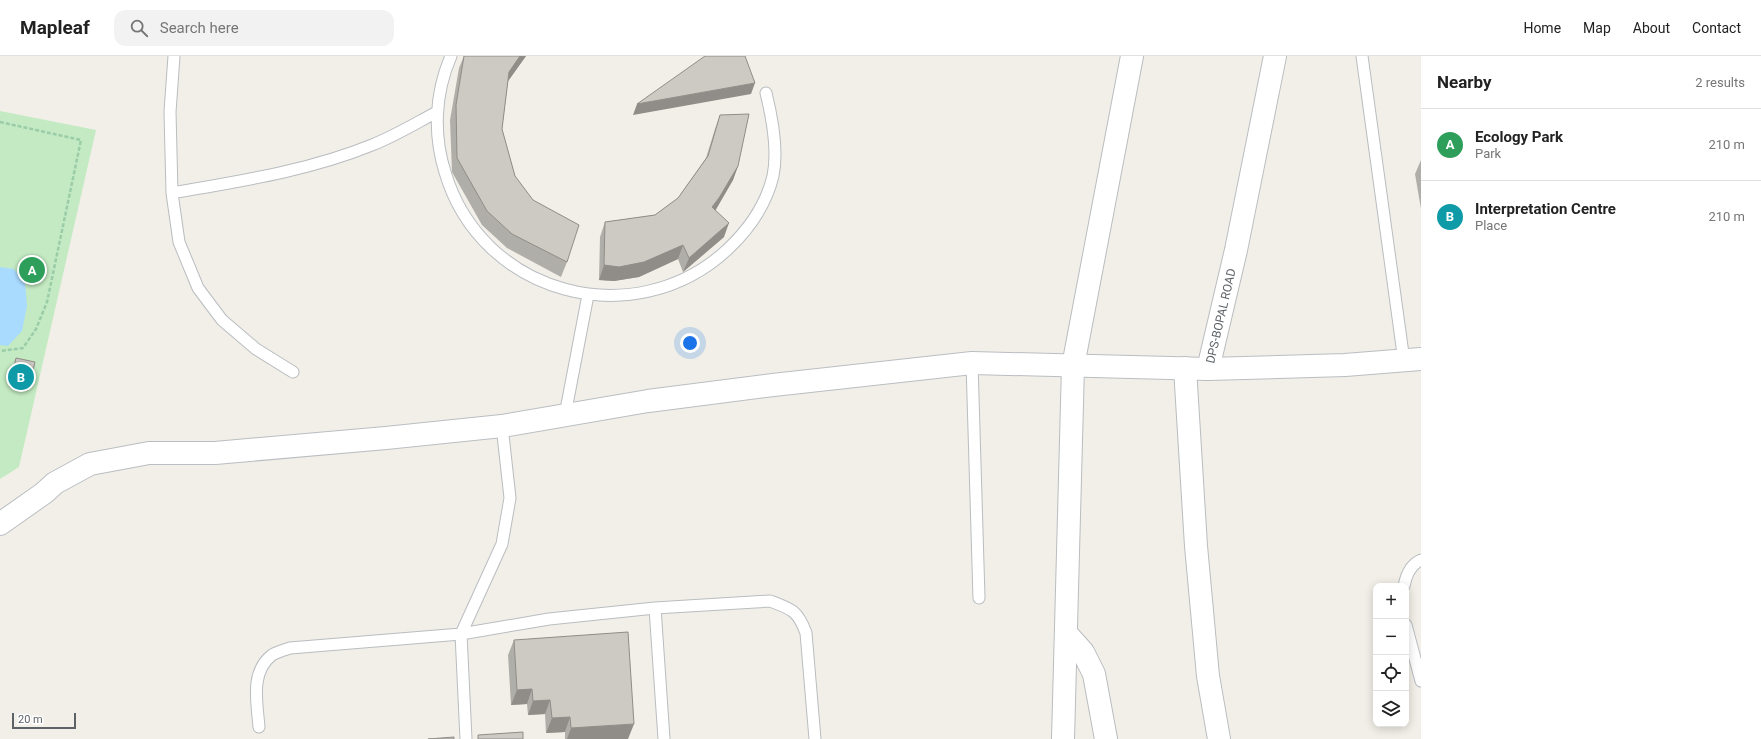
<!DOCTYPE html>
<html lang="en">
<head>
<meta charset="utf-8">
<style>
  :root { --surface:#fff; --page:#f2f2f2; --text:#222; --muted:#767676; --line:#e0e0e0; --accent:#f63528 }
  body { margin:0; font-family:Roboto,sans-serif; background:var(--page); color:var(--text) }
  .controls { position:absolute; right:12px; bottom:12px; display:grid; overflow:hidden; border-radius:8px; box-shadow:0 2px 10px #0003 }
  .controls button { width:36px; height:36px; display:grid; place-items:center; padding:0; border:0; border-bottom:1px solid var(--line); background:var(--surface); color:var(--text); font:20px sans-serif }
  .scale { position:absolute; left:12px; bottom:10px; width:64px; box-sizing:border-box; padding-left:4px; border:2px solid #5e6368; border-top:0; font-size:11px; line-height:14px; white-space:nowrap; color:#5e6368; -webkit-text-stroke:3px #fff; paint-order:stroke }
  .you { position:absolute; left:690px; top:287px; width:14px; height:14px; margin:-10px; border:3px solid #fff; border-radius:50%; background:#1a73e8; box-shadow:0 0 0 6px #1a73e833 }
  .badge { display:grid; place-items:center; width:26px; height:26px; border-radius:50%; background:var(--accent); color:#fff; font-size:13px; font-weight:700 }
  .pin { position:absolute; translate:-50% -50%; border:2px solid #fff; box-shadow:0 1px 4px #0006 }
  .list { margin:0; padding:0; list-style:none }
  h2 { display:flex; justify-content:space-between; align-items:center; height:52px; margin:0; padding:0 16px; font-size:17px }
  h2 small { font-size:13px; font-weight:400; color:var(--muted) }
  .list li { display:grid; grid-template-columns:26px 1fr auto; gap:12px; align-items:center; box-sizing:border-box; height:72px; padding:0 16px; border-top:1px solid var(--line) }
  .list b { display:block; font-size:15px; white-space:nowrap }
  .list p { margin:0; font-size:13px; white-space:nowrap; color:var(--muted) }
  .list em { font-size:13px; font-style:normal; color:var(--muted) }
  .icon { flex:none; width:22px; height:22px; fill:none; stroke:currentColor; stroke-width:2; stroke-linecap:round; stroke-linejoin:round }
  .map { position:relative; flex:none; width:1421px; height:683px; overflow:hidden }
  header { display:flex; align-items:center; gap:24px; box-sizing:border-box; height:56px; padding:0 20px; background:var(--surface); border-bottom:1px solid var(--line) }
  header strong { font-size:19px }
  nav { display:flex; gap:22px; margin-inline-start:auto; font-size:14px }
  .search { width:280px; height:36px; background:var(--page); display:flex; align-items:center; gap:10px; box-sizing:border-box; padding:0 14px; border-radius:12px; color:var(--muted); font-size:15px }
  main { display:flex }
  aside { flex:1; background:var(--surface) }
  .map>svg:first-child { display:block }
</style>
</head>
<body>
<header>
<strong>Mapleaf</strong>
<div class="search"><svg class="icon" aria-label="search" viewBox="0 0 24 24"><circle cx="10" cy="10" r="6"/><path d="M15 15l6 6"/></svg>Search here</div>
<nav><a>Home</a><a>Map</a><a>About</a><a>Contact</a></nav>
</header>
<main>
<div class="map">
<svg width="1421" height="683" viewBox="0 0 1421 683">
  <rect width="100%" height="100%" fill="#f1efe7"/>
  <path fill="#c3eac2" d="M 0,55 L 96,74 L 19,411 L 0,423 Z"/>
  <path fill="#a9dbff" d="M 0,211 L 14,213 L 25,227 L 27,250 L 22,275 L 8,290 L 0,289 Z"/>
  <g fill="none" stroke-linecap="round" stroke-linejoin="round">
    <defs>
      <path id="lane" d="M 174,0 L 170,56 L 172,137 L 179,186 L 198,232 L 222,264 L 256,293 L 293,316
        M 451,0 C 435,37 433,78 445,116 C 481,239 635,280 728,193 C 748,174 766,149 773,120 C 778,96 772,61 766,37
        M 1362,0 L 1404,305
        M 172,137 C 240,125 308,115 372,89 C 395,80 416,67 437,56
        M 972,307 L 979,542
        M 565,359 L 588,239
        M 1404,530 C 1406,520 1411,508 1421,504
        M 655,552 L 770,545 C 792,553 798,555 806,577 L 815,683
        M 1406,569 L 1421,625
        M 259,671 C 257,646 250,616 272,599 C 277,596 284,594 290,592 L 461,578 L 549,563 L 655,552 L 664,683
        M 466,683 L 461,578 L 502,488 L 510,442 L 502,370"/>
      <path id="street" d="M 1185,312 L 1196,490 L 1208,620 L 1219,683
        M 1208,313 L 1236,194 L 1275,0
        M 1066,577 L 1083,596 L 1094,618 L 1106,683
        M 1063,683 L 1073,310 L 1132,0"/>
      <path id="secondary" d="M 0,468 L 44,437 L 55,427 L 90,408 L 149,397 L 215,397 L 386,382 L 502,370 L 648,345 L 773,329 L 972,307 L 1208,313 L 1345,309 L 1421,303"/>
    </defs>
    <use href="#lane" stroke="#b9bdc1" stroke-width="13"/>
    <use href="#street" stroke="#b9bdc1" stroke-width="24"/>
    <use href="#secondary" stroke="#babec3" stroke-width="24"/>
    <path stroke="#9acca8" stroke-width="2.5" stroke-dasharray="4 2" stroke-linecap="butt" d="M 0,66 L 81,84 L 47,246 L 36,273 L 23,292 L 0,295"/>
    <use href="#lane" stroke="#fff" stroke-width="11"/>
    <use href="#street" stroke="#fff" stroke-width="22"/>
    <use href="#secondary" stroke="#fff" stroke-width="22"/>
  </g>
  <path fill="#b0aea9" d="M 464,0 L 526,0 L 508,25 L 502,73 L 515,120 L 567,206 L 561,221 L 507,192 L 482,169 L 452,116 L 450,64 L 459,12 Z
    M 720,59 L 738,110 L 733,124 L 715,154 L 724,181 L 683,216 L 678,203 L 639,221 L 614,225 L 599,224 L 600,181 L 605,166 L 655,159 L 678,142 L 706,102 L 715,73 Z
    M 1421,104 L 1421,153 L 1415,118 Z
    M 16,302 L 29,331 L 28,335 L 9,331 Z
    M 514,584 L 628,683 L 565,683 L 565,676 L 546,677 L 545,658 L 528,659 L 527,648 L 511,649 L 508,599 Z"/>
  <path fill="#908d89" d="M 520,0 L 526,0 L 504,31 L 509,16 Z
    M 755,27 L 751,38 L 633,59 L 637,48 Z
    M 738,110 L 733,124 L 714,157 L 712,151 Z
    M 729,167 L 724,181 L 683,216 L 689,202 Z
    M 683,189 L 678,203 L 639,221 L 614,225 L 599,224 L 604,209 Z
    M 532,633 L 527,648 L 511,649 L 517,634 Z
    M 550,644 L 545,658 L 528,659 L 533,645 Z
    M 570,661 L 565,676 L 546,677 L 552,662 Z
    M 634,668 L 628,683 L 567,683 L 571,672 Z"/>
  <path fill="#cdcac4" stroke="#908d89" d="M 464,0 L 520,0 L 509,16 L 502,73 L 515,120 L 533,144 L 579,169 L 567,206 L 512,178 L 487,155 L 457,102 L 456,49 Z
    M 705,0 L 745,0 L 755,27 L 637,48 Z
    M 749,58 L 738,110 L 719,142 L 712,151 L 729,167 L 689,202 L 683,189 L 644,206 L 619,211 L 604,209 L 605,166 L 655,159 L 678,142 L 708,100 L 720,59 Z
    M 16,302 L 35,306 L 29,331 L 10,327 Z
    M 628,576 L 634,668 L 571,672 L 570,661 L 552,662 L 550,644 L 533,645 L 532,633 L 517,634 L 514,584 Z
    M 523,676 L 523,683 L 478,683 L 478,679 Z
    M 454,681 L 454,683 L 428,683 Z"/>
  <g text-anchor="middle" dominant-baseline="central" stroke-width="3" stroke-linejoin="round" paint-order="stroke">
    <g font-size="12" fill="#5e6368" stroke="#fff">
      <text transform="translate(1221 260) rotate(-77)">DPS-BOPAL ROAD</text>
    </g>
  </g>
</svg>
<div class="controls">
<button>+</button>
<button>−</button>
<button><svg class="icon" aria-label="locate" viewBox="0 0 24 24"><circle cx="12" cy="12" r="6"/><path d="M12 2v4M12 18v4M2 12h4M18 12h4"/></svg></button>
<button><svg class="icon" aria-label="layers" viewBox="0 0 24 24"><path d="M12 4l9 5-9 5-9-5zM3 14l9 5 9-5"/></svg></button>
</div>
<div class="scale">20 m</div>
<div class="you"></div>
<div class="pin badge" style="left:32px;top:214px;background:#2e9e5b">A</div>
<div class="pin badge" style="left:21px;top:321px;background:#0f9aa8">B</div>
</div>
<aside>
<h2>Nearby<small>2 results</small></h2>
<ul class="list">
<li><span class="badge" style="background:#2e9e5b">A</span><div><b>Ecology Park</b><p>Park</p></div><em>210 m</em></li>
<li><span class="badge" style="background:#0f9aa8">B</span><div><b>Interpretation Centre</b><p>Place</p></div><em>210 m</em></li>
</ul>
</aside>
</main>
</body>
</html>
